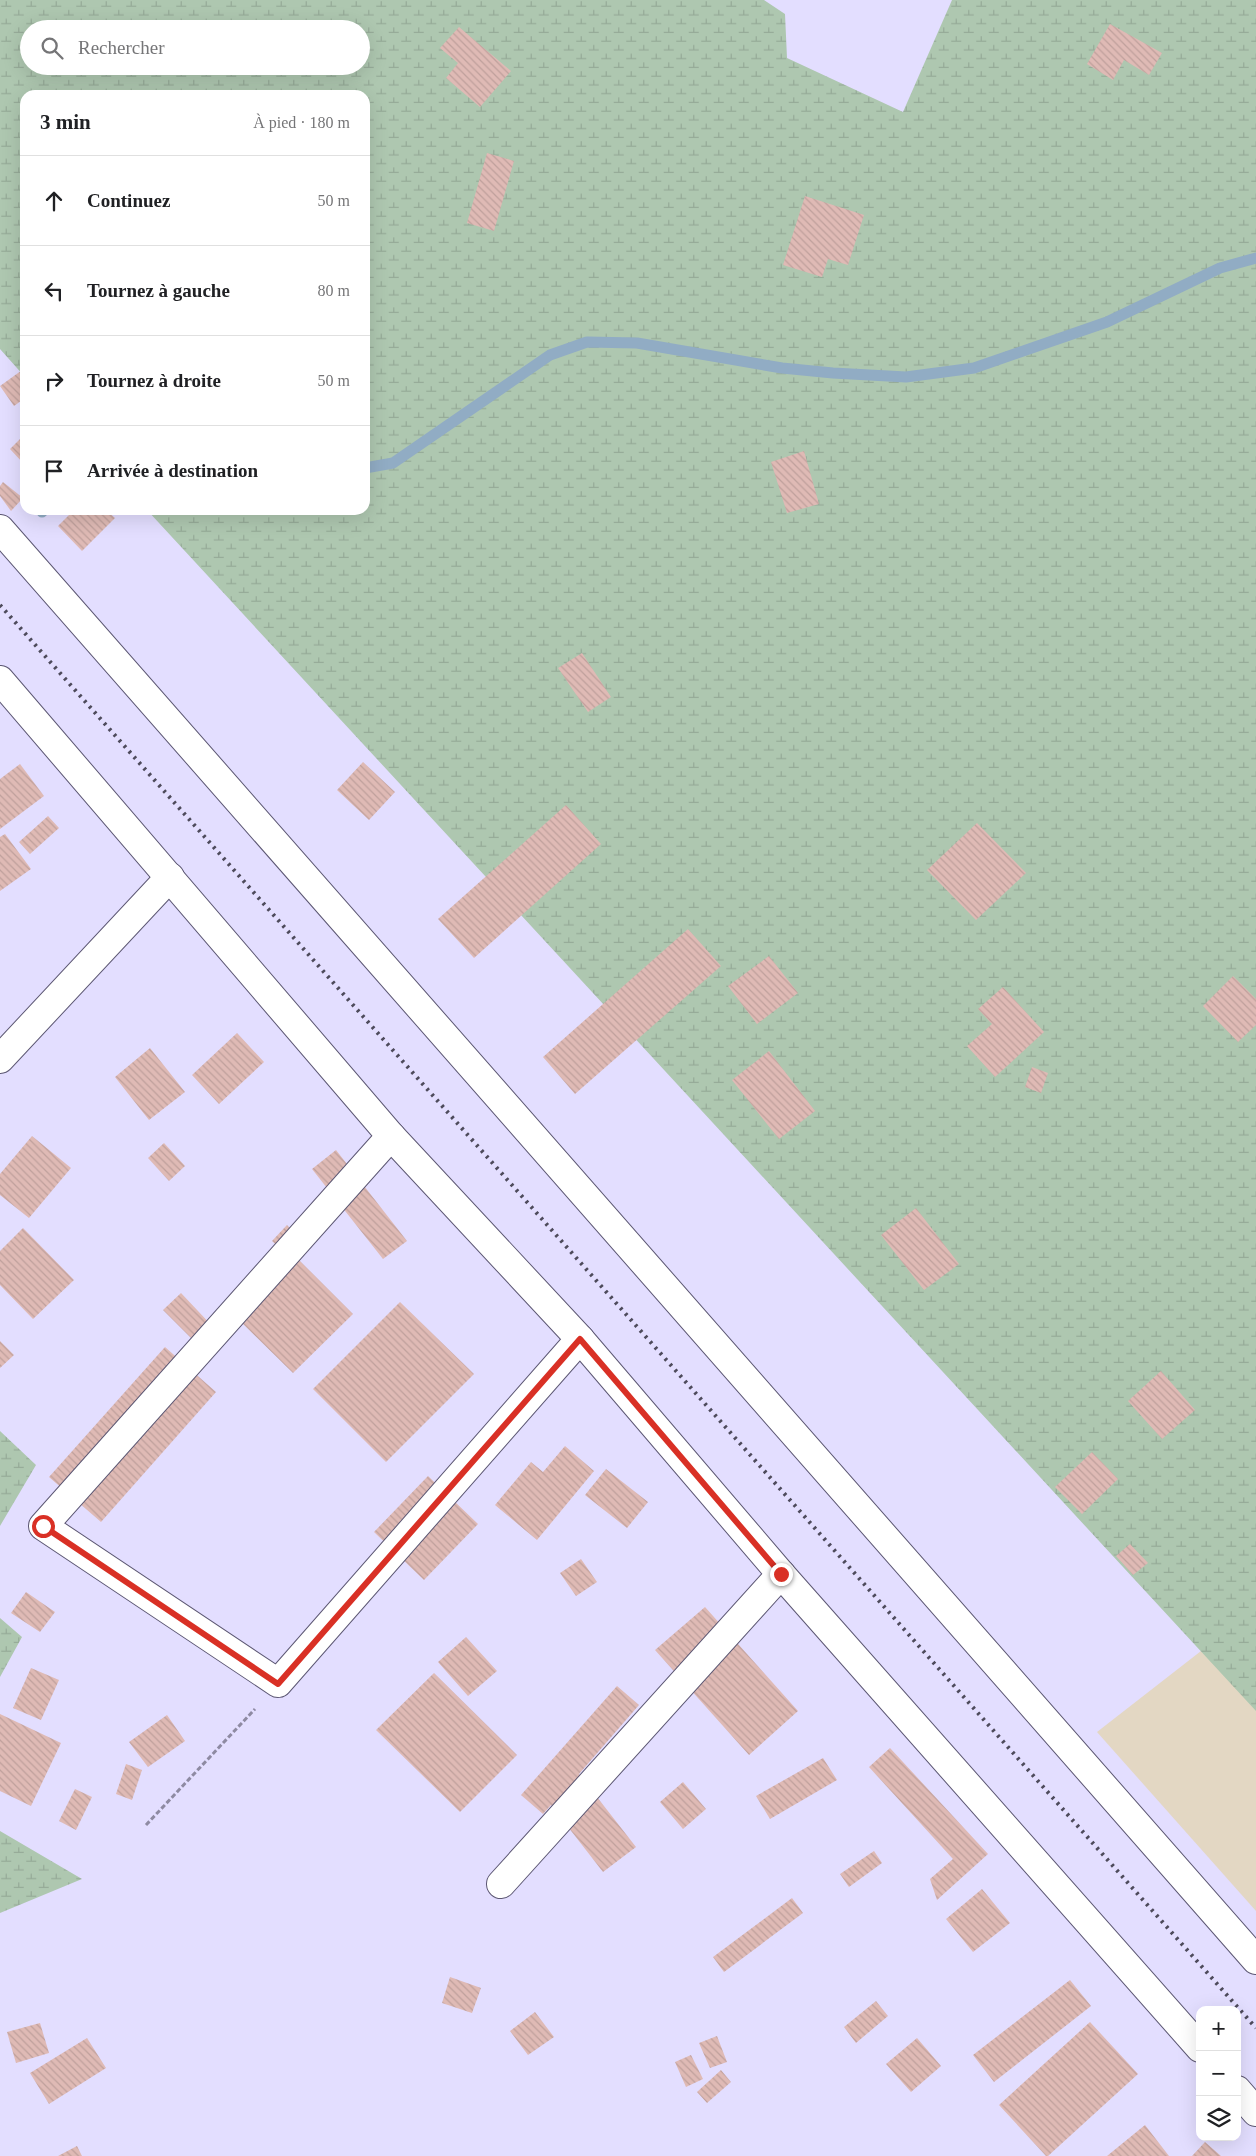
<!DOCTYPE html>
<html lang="fr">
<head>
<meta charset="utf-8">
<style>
  :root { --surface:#fff; --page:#f6f6f6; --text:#202124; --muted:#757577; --line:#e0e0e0 }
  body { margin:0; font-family:"Times New Roman",serif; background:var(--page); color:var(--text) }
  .controls { position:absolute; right:15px; bottom:15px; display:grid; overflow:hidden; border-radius:10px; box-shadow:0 5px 20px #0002 }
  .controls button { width:45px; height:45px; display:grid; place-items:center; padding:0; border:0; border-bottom:1px solid var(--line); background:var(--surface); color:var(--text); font:25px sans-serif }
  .stop { position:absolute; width:15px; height:15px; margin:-11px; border:4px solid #d93025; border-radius:50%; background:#fff }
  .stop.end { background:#d93025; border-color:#fff; box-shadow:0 1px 5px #0008 }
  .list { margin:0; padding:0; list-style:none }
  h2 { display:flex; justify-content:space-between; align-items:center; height:65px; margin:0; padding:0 20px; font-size:21px }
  h2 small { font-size:16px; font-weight:400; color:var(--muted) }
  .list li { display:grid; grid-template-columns:32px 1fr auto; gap:15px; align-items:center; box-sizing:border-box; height:90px; padding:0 20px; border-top:1px solid var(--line) }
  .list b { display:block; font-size:19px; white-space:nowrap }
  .list em { font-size:16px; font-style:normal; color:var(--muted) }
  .icon { flex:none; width:28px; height:28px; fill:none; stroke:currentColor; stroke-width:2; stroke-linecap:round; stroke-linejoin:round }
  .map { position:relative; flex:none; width:1256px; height:2156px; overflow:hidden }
  .search { position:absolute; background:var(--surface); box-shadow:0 5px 20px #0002; left:20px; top:20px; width:350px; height:55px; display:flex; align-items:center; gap:12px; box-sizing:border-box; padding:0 18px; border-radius:28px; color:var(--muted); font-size:19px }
  .panel { position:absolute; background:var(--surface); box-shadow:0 5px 20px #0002; left:20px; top:90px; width:350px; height:425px; border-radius:15px }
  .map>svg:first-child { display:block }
</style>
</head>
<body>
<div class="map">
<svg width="1256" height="2156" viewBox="0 0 1256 2156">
  <defs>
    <pattern id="wetland-marsh" width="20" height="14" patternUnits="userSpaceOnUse" patternTransform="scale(1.25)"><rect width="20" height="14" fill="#aec7b0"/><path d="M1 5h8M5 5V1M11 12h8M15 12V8" fill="none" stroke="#96ab98"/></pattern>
    <pattern id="building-back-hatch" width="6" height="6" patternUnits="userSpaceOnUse" patternTransform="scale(1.25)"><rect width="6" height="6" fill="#dfbab5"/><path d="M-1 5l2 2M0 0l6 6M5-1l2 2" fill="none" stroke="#bfa09c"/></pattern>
  </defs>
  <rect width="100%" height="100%" fill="#e3deff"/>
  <path fill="#e3d7c3" d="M 1219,1637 L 1256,1681 L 1256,1911 L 1097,1732 Z"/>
  <path fill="url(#wetland-marsh)" fill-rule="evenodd" d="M 0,0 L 764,0 L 785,14 L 787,58 L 903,112 L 952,0 L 1256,0 L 1256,1711 L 147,510 L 365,510 L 365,95 L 25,95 L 25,377 L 0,349 ZM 29,29 L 361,29 L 361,66 L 29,66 Z
    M 0,1431 L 36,1465 L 0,1526 Z
    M 0,1618 L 22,1637 L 0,1677 Z
    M 0,1831 L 82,1879 L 0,1913 Z"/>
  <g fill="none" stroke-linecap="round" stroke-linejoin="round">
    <path stroke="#91acc4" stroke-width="11" d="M 365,468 L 393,463 L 550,355 L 587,342 L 637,343 L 782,368 L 833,373 L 906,377 L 974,368 L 1107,322 L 1220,268 L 1256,258
      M 42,512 L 44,510"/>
  </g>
  <path fill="url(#building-back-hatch)" d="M 1110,24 L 1162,53 L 1149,75 L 1124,60 L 1113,80 L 1087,64 Z
    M 459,27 L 511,71 L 480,107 L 446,78 L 458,63 L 440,48 Z
    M 487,153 L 514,161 L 494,231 L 467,223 Z
    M 805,196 L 864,215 L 848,265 L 828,259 L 822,277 L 783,265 Z
    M 25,368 L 25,398 L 14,406 L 0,386 Z
    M 20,439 L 25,444 L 25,460 L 23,463 L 10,449 Z
    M 804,451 L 819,504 L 787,513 L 771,462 Z
    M 3,482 L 23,498 L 11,511 L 0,496 L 0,486 Z
    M 74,510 L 106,510 L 115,518 L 82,551 L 58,526 Z
    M 582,653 L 611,697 L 588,712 L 558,668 Z
    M 363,762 L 395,792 L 369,820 L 337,790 Z
    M 20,764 L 44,796 L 0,829 L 0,779 Z
    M 566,805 L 601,844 L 474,958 L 438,919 Z
    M 48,816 L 59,828 L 30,854 L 19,842 Z
    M 977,823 L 1026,873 L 976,920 L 927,870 Z
    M 5,834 L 31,869 L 0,891 L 0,837 Z
    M 688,929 L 721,966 L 575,1094 L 543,1057 Z
    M 769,956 L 798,993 L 757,1024 L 728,986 Z
    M 1233,976 L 1256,999 L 1256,1025 L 1238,1042 L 1203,1006 Z
    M 1003,987 L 1044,1032 L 995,1077 L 967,1046 L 992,1024 L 978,1009 Z
    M 237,1033 L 264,1062 L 219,1104 L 192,1075 Z
    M 150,1048 L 185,1092 L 149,1120 L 115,1077 Z
    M 769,1051 L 815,1111 L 779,1139 L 732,1080 Z
    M 1032,1067 L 1048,1073 L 1041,1093 L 1025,1087 Z
    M 32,1136 L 71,1168 L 29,1218 L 0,1195 L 0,1174 Z
    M 164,1143 L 185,1166 L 169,1181 L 148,1158 Z
    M 336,1150 L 407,1241 L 383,1259 L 312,1169 Z
    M 916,1208 L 959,1264 L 924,1290 L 881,1235 Z
    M 287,1225 L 297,1236 L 283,1251 L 272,1241 Z
    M 23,1228 L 74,1280 L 33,1319 L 0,1285 L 0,1251 Z
    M 297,1258 L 353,1314 L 293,1373 L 237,1318 Z
    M 181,1293 L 215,1329 L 198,1345 L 163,1310 Z
    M 400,1302 L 474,1374 L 386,1462 L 313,1389 Z
    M 0,1341 L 14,1355 L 0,1368 Z
    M 165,1347 L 216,1392 L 101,1522 L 49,1477 Z
    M 1161,1371 L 1195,1410 L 1162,1439 L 1128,1401 Z
    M 565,1446 L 594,1471 L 537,1540 L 495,1505 L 531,1462 L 543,1472 Z
    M 1092,1452 L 1118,1479 L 1082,1514 L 1055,1487 Z
    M 606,1469 L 648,1502 L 627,1528 L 585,1495 Z
    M 428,1476 L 478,1524 L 424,1580 L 374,1532 Z
    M 1130,1544 L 1148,1563 L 1133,1575 L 1116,1556 Z
    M 581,1559 L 597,1582 L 576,1596 L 560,1573 Z
    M 26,1592 L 55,1612 L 40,1632 L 11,1613 Z
    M 705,1607 L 798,1711 L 749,1755 L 655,1650 Z
    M 466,1637 L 497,1671 L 468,1696 L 438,1662 Z
    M 31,1668 L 59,1680 L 41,1720 L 13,1708 Z
    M 434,1673 L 517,1755 L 460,1812 L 376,1730 Z
    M 617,1686 L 639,1705 L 579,1774 L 636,1847 L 603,1872 L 551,1805 L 543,1814 L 521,1795 Z
    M 0,1714 L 61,1743 L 31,1806 L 0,1791 Z
    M 167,1715 L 185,1741 L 148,1767 L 129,1742 Z
    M 890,1748 L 988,1854 L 937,1900 L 930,1879 L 953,1859 L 869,1767 Z
    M 823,1758 L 837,1780 L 770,1819 L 756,1796 Z
    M 126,1764 L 142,1770 L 132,1800 L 116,1794 Z
    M 683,1782 L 706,1809 L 683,1829 L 660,1802 Z
    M 75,1789 L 92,1797 L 76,1830 L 59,1821 Z
    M 874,1851 L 882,1863 L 849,1887 L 840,1874 Z
    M 982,1889 L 1010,1923 L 973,1952 L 946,1919 Z
    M 792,1898 L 803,1913 L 724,1972 L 713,1957 Z
    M 450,1977 L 481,1988 L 472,2013 L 442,2003 Z
    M 1070,1980 L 1091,2006 L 994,2082 L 973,2055 Z
    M 876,2001 L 888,2016 L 856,2043 L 844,2027 Z
    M 535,2012 L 554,2037 L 528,2055 L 510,2031 Z
    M 1090,2022 L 1138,2074 L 1048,2156 L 1046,2156 L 999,2105 Z
    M 40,2023 L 49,2053 L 16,2063 L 7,2032 Z
    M 717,2036 L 727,2062 L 710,2068 L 699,2043 Z
    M 87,2038 L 106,2068 L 49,2104 L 30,2073 Z
    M 917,2038 L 941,2066 L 911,2092 L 886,2064 Z
    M 691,2055 L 703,2079 L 686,2087 L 675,2062 Z
    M 721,2070 L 731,2082 L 707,2103 L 697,2092 Z
    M 1145,2125 L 1169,2156 L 1107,2156 Z
    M 1205,2142 L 1221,2156 L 1192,2156 Z
    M 77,2146 L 82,2156 L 58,2156 Z"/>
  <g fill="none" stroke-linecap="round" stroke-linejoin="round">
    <defs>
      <path id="minor" d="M 0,1059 L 170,877
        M 391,1136 L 43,1526 L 278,1683 L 580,1339
        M 501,1884 L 781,1574"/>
      <path id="major" d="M 0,529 L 1256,1960
        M 0,680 L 391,1136 L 580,1339 L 781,1574 L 1200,2048
        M 1237,2090 L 1256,2112"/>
    </defs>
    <use href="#minor" stroke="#5c5773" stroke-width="30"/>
    <use href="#major" stroke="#5c5773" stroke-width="30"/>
    <path stroke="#8e8aa2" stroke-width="3" stroke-dasharray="5 2.5" stroke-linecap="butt" d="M 146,1825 L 255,1709"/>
    <use href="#minor" stroke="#fff" stroke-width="28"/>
    <use href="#major" stroke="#fff" stroke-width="28"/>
    <path stroke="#4d4a5b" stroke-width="4" stroke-dasharray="2.5 5" stroke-linecap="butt" d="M 0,605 L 1256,2028"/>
  </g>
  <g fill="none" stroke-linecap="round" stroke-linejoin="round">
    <path stroke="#d93025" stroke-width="6" d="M 43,1526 L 278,1684 L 580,1339 L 781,1574"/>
  </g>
</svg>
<div class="controls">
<button>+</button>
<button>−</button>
<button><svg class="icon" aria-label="layers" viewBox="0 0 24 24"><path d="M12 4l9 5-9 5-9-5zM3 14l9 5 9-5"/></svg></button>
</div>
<div class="stop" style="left:43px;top:1526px"></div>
<div class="stop end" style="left:781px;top:1574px"></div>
<div class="search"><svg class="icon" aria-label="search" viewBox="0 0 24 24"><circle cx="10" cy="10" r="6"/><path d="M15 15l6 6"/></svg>Rechercher</div>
<section class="panel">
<h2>3 min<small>À pied · 180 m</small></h2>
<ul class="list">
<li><svg class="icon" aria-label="ahead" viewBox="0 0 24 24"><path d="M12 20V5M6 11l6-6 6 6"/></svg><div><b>Continuez</b></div><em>50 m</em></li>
<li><svg class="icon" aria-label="left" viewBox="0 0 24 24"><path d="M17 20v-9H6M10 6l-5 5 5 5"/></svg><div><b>Tournez à gauche</b></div><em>80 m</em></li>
<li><svg class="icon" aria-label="right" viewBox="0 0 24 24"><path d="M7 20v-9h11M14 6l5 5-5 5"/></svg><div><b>Tournez à droite</b></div><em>50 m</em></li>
<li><svg class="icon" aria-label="arrive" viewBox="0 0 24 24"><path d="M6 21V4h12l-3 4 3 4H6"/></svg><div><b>Arrivée à destination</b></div></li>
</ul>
</section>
</div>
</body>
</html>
